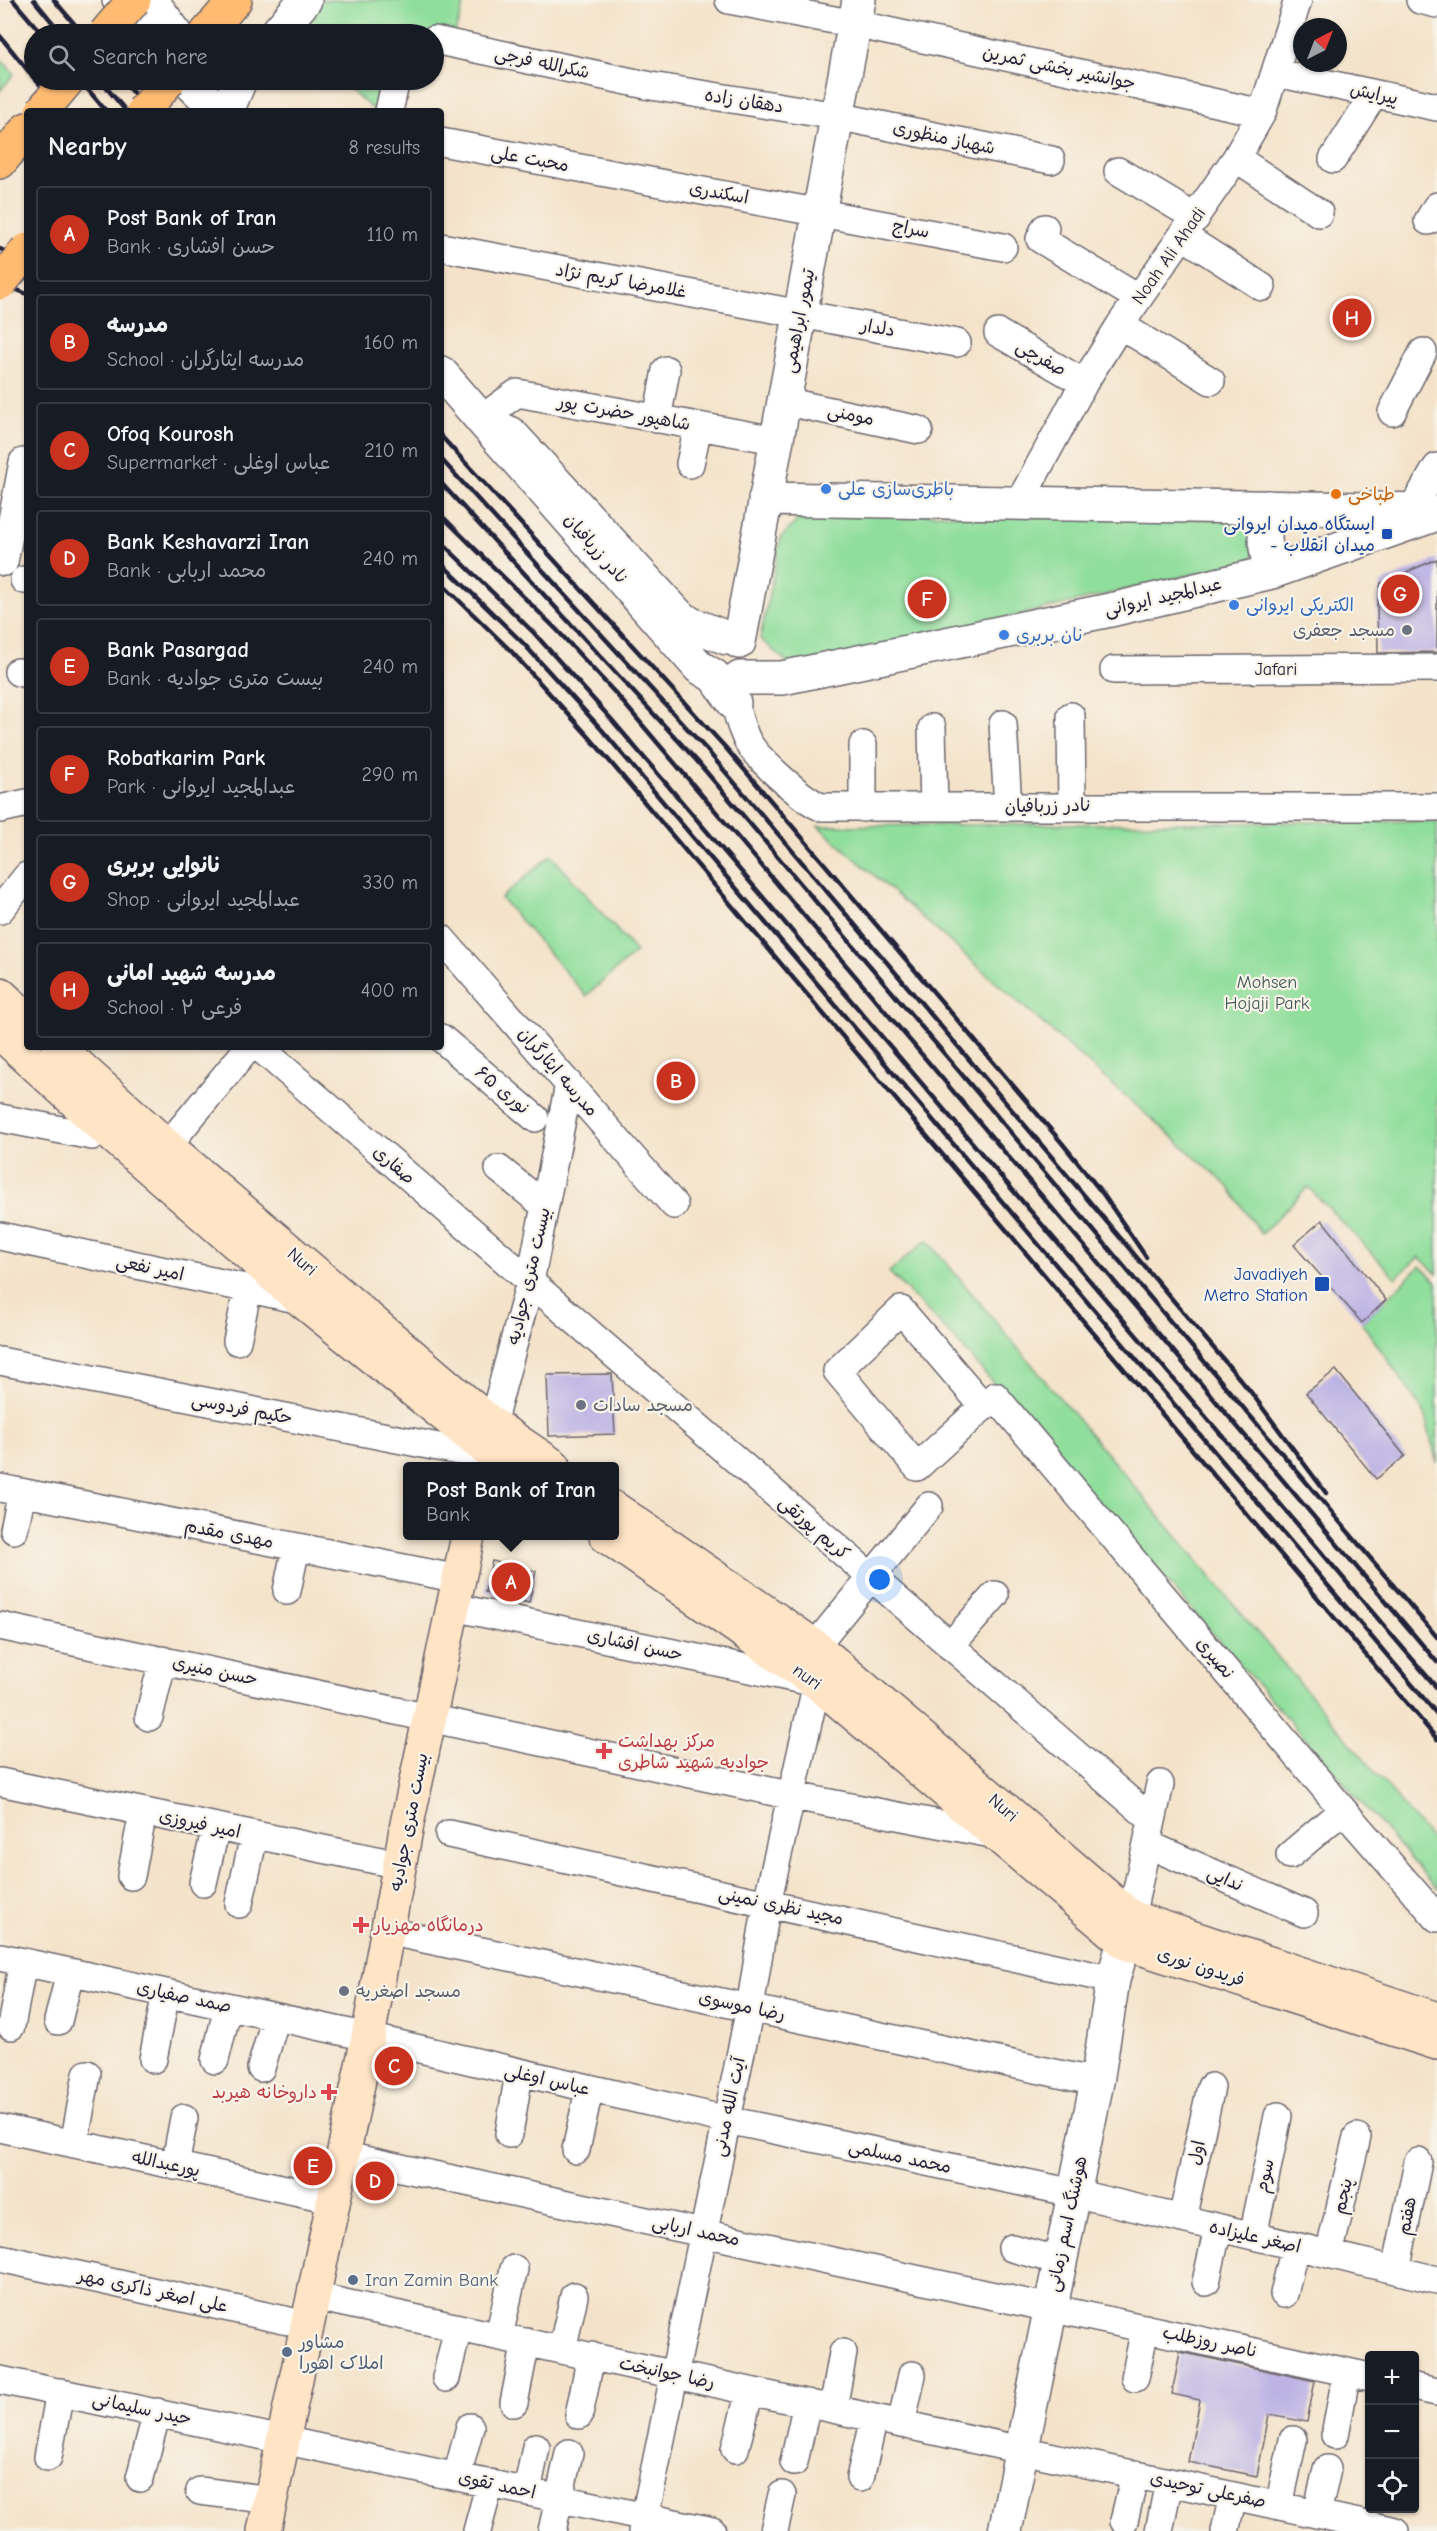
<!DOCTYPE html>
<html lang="en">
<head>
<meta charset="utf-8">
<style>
  :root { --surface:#171b24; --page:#20242c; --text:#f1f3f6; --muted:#9ea1a6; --line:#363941; --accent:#c8321e }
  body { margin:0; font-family:"Comic Neue","Playpen Sans Arabic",sans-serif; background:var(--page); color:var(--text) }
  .controls { position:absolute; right:18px; bottom:18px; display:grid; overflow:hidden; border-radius:6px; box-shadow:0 2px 4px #0004 }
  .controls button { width:54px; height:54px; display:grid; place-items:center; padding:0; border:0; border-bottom:2px solid var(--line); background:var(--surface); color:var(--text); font:30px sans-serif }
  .compass { position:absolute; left:1293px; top:18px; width:54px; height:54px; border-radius:50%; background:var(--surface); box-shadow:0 2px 4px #0004; rotate:42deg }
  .you { position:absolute; left:880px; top:1580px; width:21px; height:21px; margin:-15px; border:4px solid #fff; border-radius:50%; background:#1a73e8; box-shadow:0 0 0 9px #1a73e833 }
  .badge { display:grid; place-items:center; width:39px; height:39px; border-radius:50%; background:var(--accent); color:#fff; font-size:20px; font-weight:700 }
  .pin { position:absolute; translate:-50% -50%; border:3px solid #fff; box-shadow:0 2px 6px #0006 }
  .popup { position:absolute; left:403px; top:1462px; width:216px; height:78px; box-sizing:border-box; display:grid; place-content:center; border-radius:6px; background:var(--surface); filter:drop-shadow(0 2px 4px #0005); font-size:20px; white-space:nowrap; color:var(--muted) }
  .popup b { font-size:22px; color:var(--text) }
  .popup::after { content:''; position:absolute; left:50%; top:100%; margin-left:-12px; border:12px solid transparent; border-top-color:var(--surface) }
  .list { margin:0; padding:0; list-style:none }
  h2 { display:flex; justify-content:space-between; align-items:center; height:78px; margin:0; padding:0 24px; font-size:26px }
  h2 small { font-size:20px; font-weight:400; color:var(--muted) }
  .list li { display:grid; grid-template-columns:39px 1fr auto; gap:18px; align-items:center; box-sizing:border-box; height:96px; margin:0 12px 12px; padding:0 12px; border:2px solid var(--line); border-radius:6px }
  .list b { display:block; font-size:22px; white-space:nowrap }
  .list p { margin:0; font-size:20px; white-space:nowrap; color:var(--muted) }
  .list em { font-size:20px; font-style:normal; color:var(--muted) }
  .icon { flex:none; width:33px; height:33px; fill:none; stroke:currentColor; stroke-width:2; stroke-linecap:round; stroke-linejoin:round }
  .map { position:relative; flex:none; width:1437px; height:2531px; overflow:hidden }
  .search { position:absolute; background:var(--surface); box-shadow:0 2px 4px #0004; left:24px; top:24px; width:420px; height:66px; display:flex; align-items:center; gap:15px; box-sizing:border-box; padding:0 21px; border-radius:33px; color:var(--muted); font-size:22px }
  .panel { position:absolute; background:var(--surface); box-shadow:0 2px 4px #0004; left:24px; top:108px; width:420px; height:942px; border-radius:6px }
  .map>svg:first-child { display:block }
</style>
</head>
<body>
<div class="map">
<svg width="1437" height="2531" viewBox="0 0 1437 2531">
  <rect width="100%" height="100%" fill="#f7f3e8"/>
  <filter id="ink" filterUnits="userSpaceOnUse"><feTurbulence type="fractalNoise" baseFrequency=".0167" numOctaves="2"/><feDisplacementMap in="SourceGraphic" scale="12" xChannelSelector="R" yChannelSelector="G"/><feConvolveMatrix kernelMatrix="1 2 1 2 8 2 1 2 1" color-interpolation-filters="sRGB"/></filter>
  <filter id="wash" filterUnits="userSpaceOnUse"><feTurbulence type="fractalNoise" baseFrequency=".008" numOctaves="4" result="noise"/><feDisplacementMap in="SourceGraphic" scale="24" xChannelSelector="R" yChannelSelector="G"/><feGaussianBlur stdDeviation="1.35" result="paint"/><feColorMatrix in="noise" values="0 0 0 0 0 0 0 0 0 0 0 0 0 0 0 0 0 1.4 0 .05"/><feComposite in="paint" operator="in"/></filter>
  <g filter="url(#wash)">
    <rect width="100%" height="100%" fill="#f4e3ca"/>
    <path fill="#90de9c" stroke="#59806c" stroke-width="1.5" d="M 317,0 L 465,0 L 454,36 L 387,30 L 386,34 L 289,34 Z
      M 0,58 L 14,74 L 0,91 Z
      M 339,80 L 379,80 L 374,110 Z
      M 806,512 L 1253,519 L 1253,560 L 794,668 L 760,639 L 781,537 Z
      M 1437,821 L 1437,1274 L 1419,1257 L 1396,1278 L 1308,1187 L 1261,1234 L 1228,1186 L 818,826 Z
      M 551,855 L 636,952 L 586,996 L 501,898 Z
      M 927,1240 L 1437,1846 L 1437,1889 L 953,1337 L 889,1272 Z
      M 1420,1266 L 1437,1282 L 1437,1463 L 1424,1412 L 1362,1323 Z"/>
    <g id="blocks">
      <path fill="#bcb3e4" d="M 1437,559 L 1437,652 L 1378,653 L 1377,605 L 1381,583 Z
        M 1322,1220 L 1386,1300 L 1362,1323 L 1294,1245 Z
        M 1336,1370 L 1405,1456 L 1376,1479 L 1306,1393 Z
        M 612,1374 L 615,1434 L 549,1436 L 547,1375 Z
        M 492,1561 L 536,1571 L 529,1603 L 485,1592 Z
        M 1180,2352 L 1315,2381 L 1307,2422 L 1269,2415 L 1257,2476 L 1188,2462 L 1200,2400 L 1172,2394 Z"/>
    </g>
  </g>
  <g filter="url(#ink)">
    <use href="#blocks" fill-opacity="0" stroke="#6c666d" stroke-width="1.5"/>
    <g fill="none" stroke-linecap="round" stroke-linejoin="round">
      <defs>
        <path id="minor" d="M 729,0 L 855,24 L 1262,113
          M 1420,0 L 1437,4
          M 434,40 L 651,86 L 837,116 L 1051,160
          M 1277,73 L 1437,107
          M 389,111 L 396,80
          M 441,142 L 1003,247
          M 1236,158 L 1319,213
          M 1333,159 L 1374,94
          M 1118,171 L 1196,218
          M 1428,221 L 1437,206
          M 1045,228 L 1040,239 L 1138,298
          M 1183,236 L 1262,287
          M 441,247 L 957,343
          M 1120,325 L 1211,381
          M 998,333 L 1084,383
          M 783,401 L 919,430
          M 1392,412 L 1423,352
          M 481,419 L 517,393 L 775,440
          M 657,419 L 666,370
          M 690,464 L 698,426
          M 1019,503 L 1084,383 L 1120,325 L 1236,158 L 1262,113 L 1298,0
          M 1412,509 L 1437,467
          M 4,562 L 23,462
          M 24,580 L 27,580
          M 1114,670 L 1437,668
          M 18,672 L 27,674
          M 733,684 C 734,702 738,721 746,738 C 753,756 802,799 821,807 L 1437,807
          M 1071,716 L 1072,806
          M 1003,724 L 1008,807
          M 932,728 L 934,807
          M 863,808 L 863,745
          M 0,809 L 27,803
          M 0,910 L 27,876
          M 441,938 L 674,1205
          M 441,1038 L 535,1118
          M 259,1047 L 1152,1820
          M 0,1118 L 92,1136
          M 167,1146 L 249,1047
          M 499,1169 L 545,1206
          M 0,1236 L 301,1300
          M 237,1341 L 248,1288
          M 0,1361 L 484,1456
          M 984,1407 L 901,1310 L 837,1371 L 917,1467 L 995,1396 L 1343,1810 L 1437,1918
          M 492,1424 L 530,1282 L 569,1084
          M 0,1488 L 459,1579
          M 14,1530 L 22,1493
          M 287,1591 L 296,1547
          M 453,1607 L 817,1683 L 767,1903 L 750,2008 L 642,2531
          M 0,1626 L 793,1796 L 997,1835
          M 815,1646 L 929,1506
          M 950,1646 L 995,1595
          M 149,1717 L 163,1660
          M 0,1782 L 400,1865
          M 449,1834 L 1113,1980
          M 1147,1844 L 1304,1913
          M 1290,1855 L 1343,1810
          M 131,1876 L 143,1812
          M 203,1883 L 216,1827
          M 239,1904 L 254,1836
          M 1131,1917 L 1160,1784
          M 387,1931 L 1097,2082
          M 0,1957 L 368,2037 L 727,2120 L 1074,2193 L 1437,2280
          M 58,2021 L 70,1973
          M 11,2026 L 23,1962
          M 153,2059 L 166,1993
          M 215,2060 L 228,2007
          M 261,2068 L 276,2017
          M 0,2128 L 332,2199
          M 509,2134 L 519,2073
          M 74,2144 L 87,2074
          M 576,2150 L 589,2090
          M 341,2155 L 1370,2377
          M 175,2166 L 184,2118
          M 1182,2219 L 1211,2087
          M 1253,2236 L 1278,2116
          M 1012,2248 L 1060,2261
          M 1329,2254 L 1357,2137
          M 0,2258 L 307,2325
          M 1396,2270 L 1418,2162
          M 1206,2282 L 1218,2228
          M 1284,2294 L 1295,2246
          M 312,2296 L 1395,2531
          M 499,2336 L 514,2269
          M 562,2350 L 574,2296
          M 446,2378 L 458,2328
          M 1135,2378 L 1145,2328
          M 0,2380 L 712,2531
          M 1414,2387 L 1437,2392
          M 514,2403 L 526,2342
          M 833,2409 L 843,2353
          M 579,2415 L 591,2356
          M 901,2424 L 912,2375
          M 1335,2435 L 1347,2372
          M 735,2449 L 750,2391
          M 48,2457 L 60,2392
          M 794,2462 L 807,2403
          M 457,2476 L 470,2427
          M 140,2478 L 157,2412
          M 860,2478 L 874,2418
          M 200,2491 L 271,2500
          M 527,2491 L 536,2447
          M 1279,2506 L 1293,2440
          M 1317,2514 L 1327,2469
          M 1124,2521 L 1135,2474
          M 477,2531 L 490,2483
          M 552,2531 L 569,2453
          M 774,2531 L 782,2495
          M 1159,2531 L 1169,2482
          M 1225,2531 L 1233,2496"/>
        <path id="tertiary" d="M 119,0 L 149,34
          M 151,0 L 176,34
          M 276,34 L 305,0
          M 187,80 L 219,111
          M 227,111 L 240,80
          M 441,373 L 481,419
          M 765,499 L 1426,510
          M 1268,507 C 1263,531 1264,549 1272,572
          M 727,638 L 691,624 L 678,615 L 511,434 L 481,419 L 699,667 L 714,676 L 734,703
          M 739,642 L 859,0
          M 740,678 L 782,678 L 1115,609 L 1272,572 L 1437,514
          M 1005,2531 L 1097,2082 L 1113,1980 L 1131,1917"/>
        <path id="secondary" d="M 0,994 L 27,1019
          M 0,1033 L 114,1137 L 301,1300 L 507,1466
          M 58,1047 L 167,1146 L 492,1424 L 554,1466
          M 614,1508 L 815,1646 L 1131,1917 L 1437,2019
          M 606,1536 L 817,1683 L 1125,1943 L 1437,2043
          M 264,2531 L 368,2037 L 407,1824 L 468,1536"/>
        <path id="trunk" d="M 206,34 L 235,0
          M 0,162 L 27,129"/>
      </defs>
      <use href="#minor" stroke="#6c666d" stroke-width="30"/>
      <use href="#tertiary" stroke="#6c666d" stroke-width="36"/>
      <use href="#secondary" stroke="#6c666d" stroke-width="36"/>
      <use href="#trunk" stroke="#6c666d" stroke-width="36"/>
      <use href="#minor" stroke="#fff" stroke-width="27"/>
      <use href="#tertiary" stroke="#fff" stroke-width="33"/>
      <use href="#secondary" stroke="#ffe4c6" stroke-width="33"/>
      <use href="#trunk" stroke="#ffbb71" stroke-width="33"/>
      <path stroke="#22223b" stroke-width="4.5" d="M 13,0 L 42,34
        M 34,0 L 62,34
        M 54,0 L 83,34
        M 0,36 L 34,78
        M 36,80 L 63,111
        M 80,80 L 106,111
        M 100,80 L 126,111
        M 122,80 L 149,111
        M 0,249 L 27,261
        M 0,266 L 27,278
        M 0,283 L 27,294
        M 441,436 L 725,747 L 1062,1143 L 1103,1194 L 1146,1257
        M 441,459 L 706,749 L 1250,1391 L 1326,1493
        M 441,483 L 697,761 L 1437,1637
        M 441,515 L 557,630 L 617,695 L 1437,1662
        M 441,542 L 534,633 L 612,720 L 1437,1688
        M 441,563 L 523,643 L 602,730 L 1437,1714
        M 441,583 L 511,651 L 590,738 L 1437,1739"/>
      <defs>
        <path id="trunk-bridge" d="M 105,34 L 134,0
          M 42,111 L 68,80
          M 143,111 L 169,80
          M 0,283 L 27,250"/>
      </defs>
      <use href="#trunk-bridge" stroke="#6c666d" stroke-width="36" stroke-linecap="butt"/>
      <use href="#trunk-bridge" stroke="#ffbb71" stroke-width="33"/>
    </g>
  </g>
  <g fill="#3f7fe0" stroke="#f7f3e8" stroke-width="2">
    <circle cx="826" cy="489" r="6"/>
    <circle cx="1234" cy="605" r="6"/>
    <circle cx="1004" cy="635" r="6"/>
  </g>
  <circle fill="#e8710a" stroke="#f7f3e8" stroke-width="2" cx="1336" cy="494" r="6"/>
  <g fill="#1a4fb4" stroke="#f7f3e8" stroke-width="2">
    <rect x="1381" y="528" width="12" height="12" rx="3"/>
    <rect x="1314" y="1276" width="16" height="16" rx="3"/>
  </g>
  <g fill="#6b7280" stroke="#f7f3e8" stroke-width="2">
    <circle cx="1407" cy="630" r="6"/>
    <circle cx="581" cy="1405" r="6"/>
    <circle cx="344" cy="1991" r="6"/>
  </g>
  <g fill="#e0444e" stroke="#f7f3e8" stroke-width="2">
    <path d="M601 1742h6v6h6v6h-6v6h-6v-6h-6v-6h6z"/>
    <path d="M358 1916h6v6h6v6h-6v6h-6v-6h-6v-6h6z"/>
    <path d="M326 2083h6v6h6v6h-6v6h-6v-6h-6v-6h6z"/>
  </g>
  <g fill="#5c6f8a" stroke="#f7f3e8" stroke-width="2">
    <circle cx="353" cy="2280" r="6"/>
    <circle cx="287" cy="2352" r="6"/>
  </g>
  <g text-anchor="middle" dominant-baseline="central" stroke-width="4.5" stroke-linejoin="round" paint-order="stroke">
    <g font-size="18" fill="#22223b" stroke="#f7f3e8">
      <text transform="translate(542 63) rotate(12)">شکرالله فرجی</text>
      <text transform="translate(1059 68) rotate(12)">جوانشیر بخشی ثمرین</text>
      <text transform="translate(1374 94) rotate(12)">پیرایش</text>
      <text transform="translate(744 101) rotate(9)">دهقان زاده</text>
      <text transform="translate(944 138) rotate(12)">شهباز منظوری</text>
      <text transform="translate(530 159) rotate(10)">محبت علی</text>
      <text transform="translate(719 193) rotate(10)">اسکندری</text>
      <text transform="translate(911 229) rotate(11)">سراج</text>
      <text transform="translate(1169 256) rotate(-55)">Noah Ali Ahadi</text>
      <text transform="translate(621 281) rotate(10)">غلامرضا کریم نژاد</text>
      <text transform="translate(799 321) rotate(-79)">تیمور ابراهیمی</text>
      <text transform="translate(878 328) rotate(10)">دلدار</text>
      <text transform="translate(1041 358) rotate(30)">صفرچی</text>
      <text transform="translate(624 413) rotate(10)">شاهپور حضرت پور</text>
      <text transform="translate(851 415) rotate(12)">مومنی</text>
      <text transform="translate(596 549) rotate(49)">نادر زربافیان</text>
      <text transform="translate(1163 597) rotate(-13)">عبدالمجید ایروانی</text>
      <text x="1276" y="669">Jafari</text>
      <text transform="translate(1048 806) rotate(-1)">نادر زربافیان</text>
      <text transform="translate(558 1072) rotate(49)">مدرسه ایثارگران</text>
      <text transform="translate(502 1090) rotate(40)">نوری ۶۵</text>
      <text transform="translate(394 1165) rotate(41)">صفاری</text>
      <text transform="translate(302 1262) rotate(41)">Nuri</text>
      <text transform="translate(150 1268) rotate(12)">امیر نفعی</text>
      <text transform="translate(529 1276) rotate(-77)">بیست متری جوادیه</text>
      <text transform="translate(242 1409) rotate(11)">حکیم فردوسی</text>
      <text transform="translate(814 1528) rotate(41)">کریم پورتقی</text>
      <text transform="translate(229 1534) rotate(11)">مهدی مقدم</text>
      <text transform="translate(635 1645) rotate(12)">حسن افشاری</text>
      <text transform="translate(1215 1658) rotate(50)">نصیری</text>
      <text transform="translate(215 1671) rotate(12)">حسن منیری</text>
      <text transform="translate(807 1677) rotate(36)">nuri</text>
      <text transform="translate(1003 1808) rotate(41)">Nuri</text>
      <text transform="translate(409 1822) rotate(-79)">بیست متری جوادیه</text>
      <text transform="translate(200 1824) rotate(12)">امیر فیروزی</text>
      <text transform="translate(1225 1879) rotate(24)">ندایی</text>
      <text transform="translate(781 1906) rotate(12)">مجید نظری نمینی</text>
      <text transform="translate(1201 1967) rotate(18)">فریدون نوری</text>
      <text transform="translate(184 1997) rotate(12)">صمد صفیاری</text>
      <text transform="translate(742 2006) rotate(12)">رضا موسوی</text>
      <text transform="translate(547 2080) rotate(13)">عباس اوغلی</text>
      <text transform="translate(729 2107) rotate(-78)">آیت‌ الله مدنی</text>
      <text transform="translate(1197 2153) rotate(-78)">اول</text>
      <text transform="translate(900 2157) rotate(12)">محمد مسلمی</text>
      <text transform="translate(166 2164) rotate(12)">پورعبدالله</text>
      <text transform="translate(1265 2176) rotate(-78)">سوم</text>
      <text transform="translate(1343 2196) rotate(-77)">پنجم</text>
      <text transform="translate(1407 2216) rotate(-79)">هفتم</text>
      <text transform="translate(1067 2224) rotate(-78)">هوشنگ اسم زمانی</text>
      <text transform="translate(696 2231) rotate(12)">محمد اربابی</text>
      <text transform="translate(1255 2237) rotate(13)">اصغر علیزاده</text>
      <text transform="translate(153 2291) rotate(12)">علی اصغر ذاکری مهر</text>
      <text transform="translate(1210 2342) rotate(12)">ناصر روزطلب</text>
      <text transform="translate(667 2373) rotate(12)">رضا جوانبخت</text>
      <text transform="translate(142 2409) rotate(12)">حیدر سلیمانی</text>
      <text transform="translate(497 2485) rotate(12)">احمد تقوی</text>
      <text transform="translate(1208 2490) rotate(12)">صفرعلی توحیدی</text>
    </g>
    <g font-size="18" fill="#366cbe" stroke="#f7f3e8" text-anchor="start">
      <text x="838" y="489">باطری‌سازی علی</text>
      <text x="1246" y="605">الکتریکی ایروانی</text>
      <text x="1016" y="635">نان بربری</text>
    </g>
    <g font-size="18" fill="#c56008" stroke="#f7f3e8" text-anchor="start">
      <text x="1348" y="494">طباخی</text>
    </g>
    <g font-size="18" fill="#164399" stroke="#f7f3e8" text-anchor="end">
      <text x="1375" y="524">ایستگاه میدان ایروانی<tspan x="1375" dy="21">- میدان انقلاب</tspan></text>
      <text x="1308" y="1274">Javadiyeh<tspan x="1308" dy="21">Metro Station</tspan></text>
    </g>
    <g font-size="18" fill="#5b616d" stroke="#f7f3e8" text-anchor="start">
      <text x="1395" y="630" text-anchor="end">مسجد جعفری</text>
      <text x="593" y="1405">مسجد سادات</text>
      <text x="356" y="1991">مسجد اصغریه</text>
    </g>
    <g font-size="18" fill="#435a58" stroke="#f7f3e8">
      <text x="1267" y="982">Mohsen<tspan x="1267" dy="21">Hojaji Park</tspan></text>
    </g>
    <g font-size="18" fill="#be3a42" stroke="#f7f3e8" text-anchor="start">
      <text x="618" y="1741">مرکز بهداشت<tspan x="618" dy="21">جوادیه شهید شاطری</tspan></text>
      <text x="374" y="1925">درمانگاه مهزیار</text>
      <text x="317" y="2092" text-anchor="end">داروخانه هیربد</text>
    </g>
    <g font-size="18" fill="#4e5e75" stroke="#f7f3e8" text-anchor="start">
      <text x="365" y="2280">Iran Zamin Bank</text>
      <text x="299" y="2342">مشاور<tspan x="299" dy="21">املاک اهورا</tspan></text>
    </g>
  </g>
</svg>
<div class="controls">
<button>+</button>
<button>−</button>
<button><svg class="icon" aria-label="locate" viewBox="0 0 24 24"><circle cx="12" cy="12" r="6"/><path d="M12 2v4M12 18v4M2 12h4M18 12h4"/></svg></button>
</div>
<svg class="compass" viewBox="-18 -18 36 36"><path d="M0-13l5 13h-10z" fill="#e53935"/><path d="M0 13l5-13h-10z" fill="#9ea1a6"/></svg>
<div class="you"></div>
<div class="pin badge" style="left:511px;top:1582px">A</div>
<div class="popup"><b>Post Bank of Iran</b>Bank</div>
<div class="pin badge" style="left:676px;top:1081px">B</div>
<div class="pin badge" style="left:394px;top:2066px">C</div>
<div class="pin badge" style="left:375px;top:2181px">D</div>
<div class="pin badge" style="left:313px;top:2166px">E</div>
<div class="pin badge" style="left:927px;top:599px">F</div>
<div class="pin badge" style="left:1400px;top:594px">G</div>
<div class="pin badge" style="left:1352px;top:318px">H</div>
<div class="search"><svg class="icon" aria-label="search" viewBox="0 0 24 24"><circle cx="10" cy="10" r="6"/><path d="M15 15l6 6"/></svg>Search here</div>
<section class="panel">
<h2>Nearby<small>8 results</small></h2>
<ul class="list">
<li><span class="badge">A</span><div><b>Post Bank of Iran</b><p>Bank · حسن افشاری</p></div><em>110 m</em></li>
<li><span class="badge">B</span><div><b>مدرسه</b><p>School · مدرسه ایثارگران</p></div><em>160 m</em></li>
<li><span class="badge">C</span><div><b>Ofoq Kourosh</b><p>Supermarket · عباس اوغلی</p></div><em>210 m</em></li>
<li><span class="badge">D</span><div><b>Bank Keshavarzi Iran</b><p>Bank · محمد اربابی</p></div><em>240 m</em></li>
<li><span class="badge">E</span><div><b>Bank Pasargad</b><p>Bank · بیست متری جوادیه</p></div><em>240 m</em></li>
<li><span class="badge">F</span><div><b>Robatkarim Park</b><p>Park · عبدالمجید ایروانی</p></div><em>290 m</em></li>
<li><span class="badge">G</span><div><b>نانوایی بربری</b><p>Shop · عبدالمجید ایروانی</p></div><em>330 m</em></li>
<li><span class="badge">H</span><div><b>مدرسه شهید امانی</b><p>School · فرعی ۲</p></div><em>400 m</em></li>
</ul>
</section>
</div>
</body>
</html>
